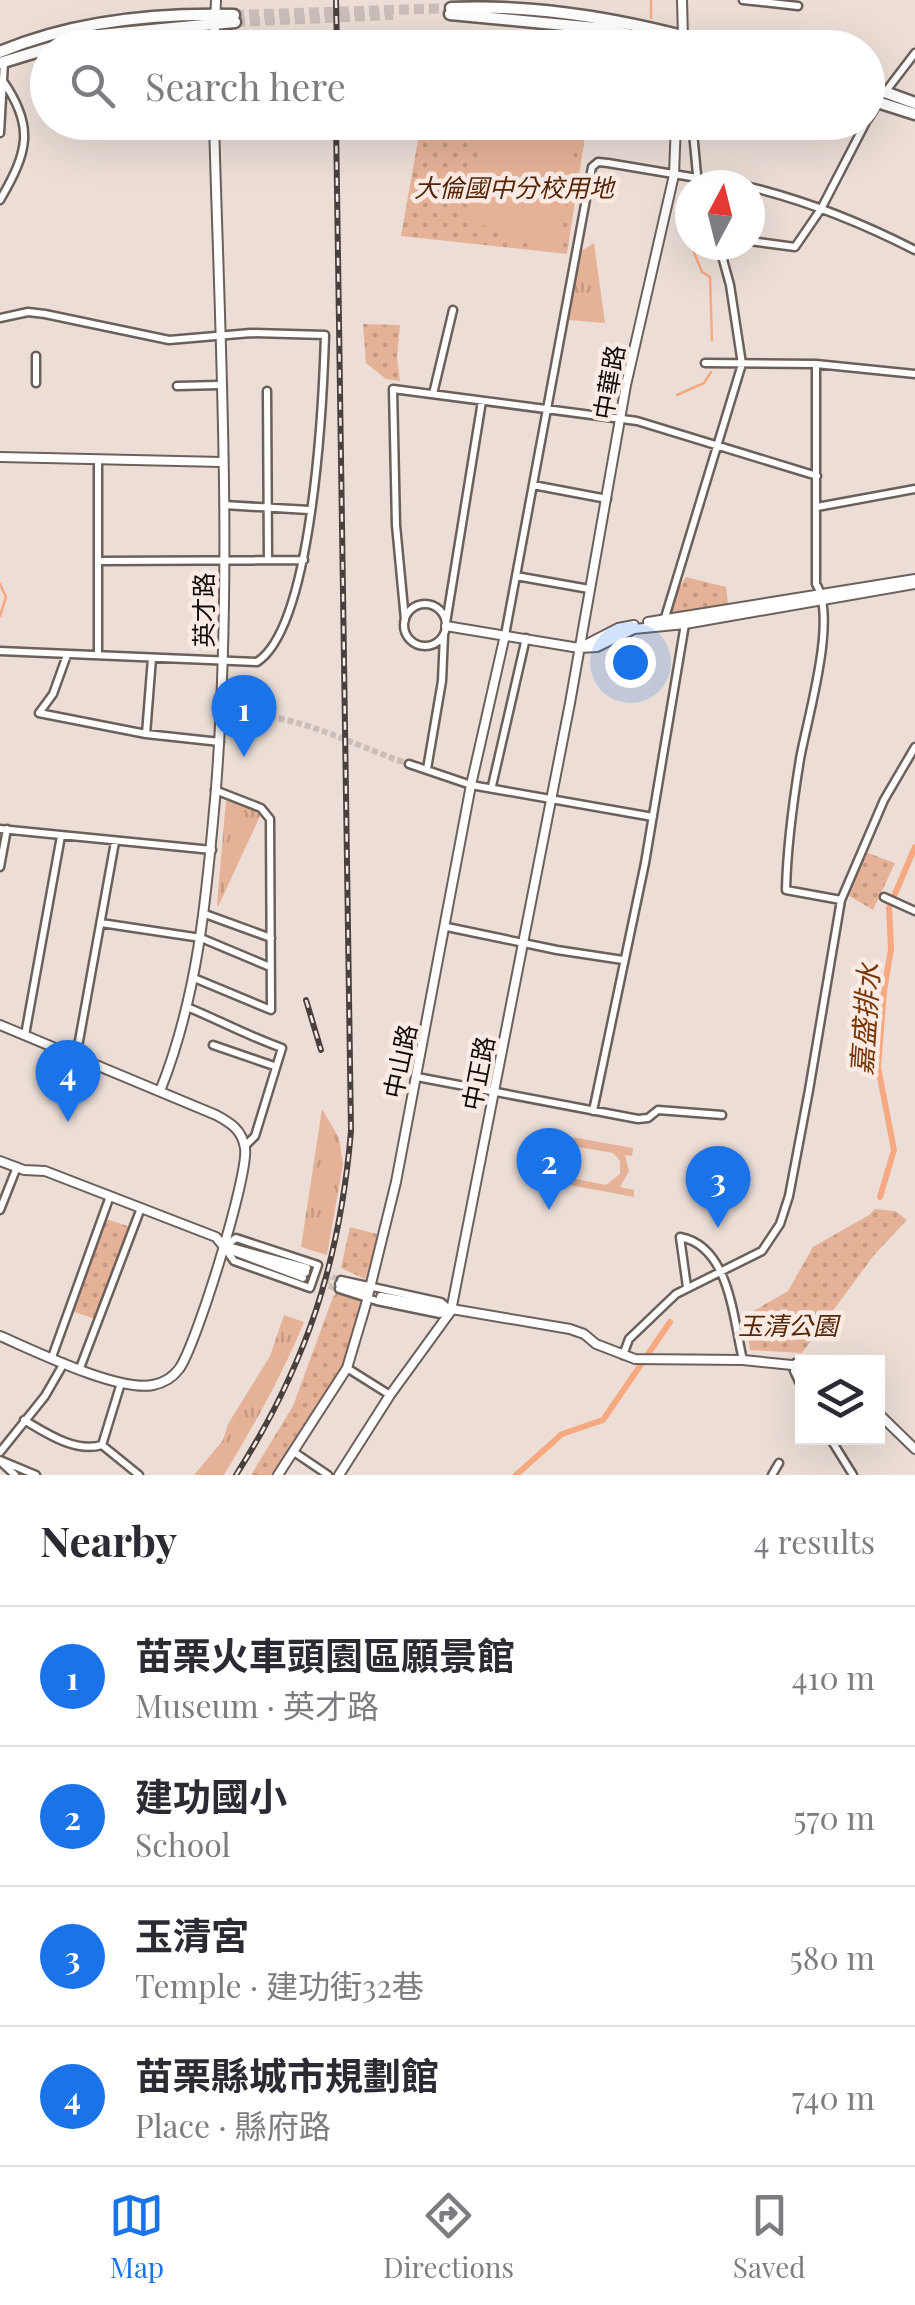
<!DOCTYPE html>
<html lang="en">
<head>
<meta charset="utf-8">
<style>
  :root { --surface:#fff; --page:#f7f7f7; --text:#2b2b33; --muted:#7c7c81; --line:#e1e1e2; --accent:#1a73e8 }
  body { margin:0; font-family:"Playfair Display","Noto Sans TC",serif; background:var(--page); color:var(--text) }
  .controls { position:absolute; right:30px; bottom:30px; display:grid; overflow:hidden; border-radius:0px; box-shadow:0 10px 40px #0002 }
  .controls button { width:90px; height:90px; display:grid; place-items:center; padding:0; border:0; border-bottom:2px solid var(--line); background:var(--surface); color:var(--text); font:50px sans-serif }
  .compass { position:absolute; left:675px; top:170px; width:90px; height:90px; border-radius:50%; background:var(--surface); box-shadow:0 10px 40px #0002; rotate:7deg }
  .you { position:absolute; left:630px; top:662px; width:35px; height:35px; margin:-25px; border:8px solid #fff; border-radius:50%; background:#1a73e8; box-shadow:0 0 0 15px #1a73e833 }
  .badge { display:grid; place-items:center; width:65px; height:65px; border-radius:50%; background:var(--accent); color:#fff; font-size:32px; font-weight:700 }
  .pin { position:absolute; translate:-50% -82px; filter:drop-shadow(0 2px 5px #0008) }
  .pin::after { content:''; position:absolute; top:52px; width:35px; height:30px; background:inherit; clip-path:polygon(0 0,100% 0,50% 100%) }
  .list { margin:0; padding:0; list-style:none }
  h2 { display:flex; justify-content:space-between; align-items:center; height:130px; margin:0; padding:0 40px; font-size:42px }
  h2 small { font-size:32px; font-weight:400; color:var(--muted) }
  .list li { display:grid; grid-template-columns:65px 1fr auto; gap:30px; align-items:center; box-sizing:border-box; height:140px; padding:0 40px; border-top:2px solid var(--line) }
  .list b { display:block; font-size:38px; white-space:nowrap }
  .list p { margin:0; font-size:32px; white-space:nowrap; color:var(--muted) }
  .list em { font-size:32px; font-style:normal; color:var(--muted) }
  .icon { flex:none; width:55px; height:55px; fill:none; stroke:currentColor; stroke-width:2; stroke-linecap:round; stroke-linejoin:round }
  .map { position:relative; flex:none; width:915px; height:1475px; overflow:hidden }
  .search { position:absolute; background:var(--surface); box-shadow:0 10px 40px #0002; left:30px; right:30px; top:30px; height:110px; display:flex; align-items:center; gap:25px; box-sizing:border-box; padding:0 35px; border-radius:55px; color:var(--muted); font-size:38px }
  .sheet { height:690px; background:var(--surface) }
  nav { display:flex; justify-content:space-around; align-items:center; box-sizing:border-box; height:140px; border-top:2px solid var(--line); background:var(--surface); font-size:28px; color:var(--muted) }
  nav a { display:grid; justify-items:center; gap:5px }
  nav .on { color:var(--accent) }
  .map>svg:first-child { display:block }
</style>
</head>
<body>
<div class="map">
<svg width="915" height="1475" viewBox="0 0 915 1475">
  <defs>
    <pattern id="grass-tufts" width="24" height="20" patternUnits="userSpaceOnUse" patternTransform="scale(2.5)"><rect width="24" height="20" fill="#e6b297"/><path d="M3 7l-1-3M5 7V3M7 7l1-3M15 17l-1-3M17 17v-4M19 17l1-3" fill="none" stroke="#c49881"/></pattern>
    <pattern id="park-dots" width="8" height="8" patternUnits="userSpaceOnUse" patternTransform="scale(2.5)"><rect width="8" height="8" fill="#e6b297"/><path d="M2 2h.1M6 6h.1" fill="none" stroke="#c49881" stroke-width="1.8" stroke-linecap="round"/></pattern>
  </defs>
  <rect width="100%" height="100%" fill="#ecded7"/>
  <path fill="url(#grass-tufts)" d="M 594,243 L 605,323 L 568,320 L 580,252 Z
    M 226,800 L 261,814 L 218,907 L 217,904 Z
    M 322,1109 L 339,1138 L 343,1164 L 327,1255 L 301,1247 Z
    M 284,1315 L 304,1322 C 282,1376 254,1425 224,1475 L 194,1475 L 223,1440 L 228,1424 L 270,1356 Z"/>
  <path fill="url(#park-dots)" d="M 436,33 L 498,33 L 567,40 L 571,45 L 585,47 L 434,47 Z
    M 421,123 L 587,123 L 567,254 L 401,236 Z
    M 363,324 L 400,325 L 397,358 L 400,381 L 386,379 L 366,363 Z
    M 686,577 L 726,587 L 728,603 L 669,614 L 675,594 Z
    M 865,852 L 895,863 L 873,910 L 846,894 Z
    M 724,1178 L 739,1179 L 740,1185 L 729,1188 L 729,1203 L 702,1207 L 701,1182 Z
    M 875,1209 L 895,1211 L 907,1220 L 874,1255 L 802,1353 L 750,1350 L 745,1316 L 788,1291 L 813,1247 L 869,1215 Z
    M 106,1219 L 131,1227 L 95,1319 L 72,1311 Z
    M 350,1227 L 377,1234 L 369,1276 L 365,1279 L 341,1268 Z
    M 338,1291 L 363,1301 L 343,1368 L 273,1475 L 251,1475 L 293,1406 L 333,1297 Z"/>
  <path fill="#e6b297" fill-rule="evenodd" d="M 523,123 L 553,130 L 575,148 L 560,243 L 553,249 L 540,248 L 472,221 L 484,134 L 508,124 Z
    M 543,1132 L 633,1148 L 632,1156 L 625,1155 L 629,1171 L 620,1187 L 634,1190 L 634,1197 L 532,1178 L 540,1173 L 540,1152 L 547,1141 L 542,1139 ZM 562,1144 L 613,1153 L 620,1161 L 620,1174 L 606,1185 L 551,1174 L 545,1164 L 547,1152 Z"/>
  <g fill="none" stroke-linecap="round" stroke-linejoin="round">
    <path stroke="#f6a981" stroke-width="2.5" d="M 651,0 L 651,18
      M 686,229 L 690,242
      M 691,245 L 702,272 L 710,277 L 712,340
      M 677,395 L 704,383 L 711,372
      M 0,584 L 6,597 L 0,616"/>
    <path stroke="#f6a981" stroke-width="6" d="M 880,1197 L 894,1150 L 878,1067 L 884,991 L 891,949 L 889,908 L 915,847
      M 516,1475 L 562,1434 L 603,1420 L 670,1322"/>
    <path stroke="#cbbeb8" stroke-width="6" stroke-dasharray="6 3" stroke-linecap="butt" d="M 234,713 C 302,715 347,743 409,764
      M 307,1268 L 341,1280
      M 303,1278 L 339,1289"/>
    <path stroke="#cbbeb8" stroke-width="8" stroke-dasharray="8 4" stroke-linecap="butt" d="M 311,1274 L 340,1284"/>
    <path stroke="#cbbeb8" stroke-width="10" stroke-dasharray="10 5" stroke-linecap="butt" d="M 234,15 L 451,8
      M 235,22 L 393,15"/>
    <defs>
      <path id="minor" d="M 743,0 L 798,6
        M 886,91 L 915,53
        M 868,119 L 878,103
        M 692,122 L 698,185
        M 0,133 L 4,62
        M 750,187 C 808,201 862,223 915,250
        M 0,200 C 28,152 35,127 3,81
        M 750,241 L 795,247 L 821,209 L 866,122
        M 0,318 L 28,312 L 45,314 L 169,340 L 251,333 L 325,335 C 323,402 313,626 257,662 L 0,651
        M 705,363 L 816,364 L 915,374
        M 816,364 L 816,584 C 838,618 807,719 800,759 C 793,802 787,847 786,890 L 841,900
        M 36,383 L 36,356
        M 177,386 L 220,385
        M 267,391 L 268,560
        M 433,394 L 453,310
        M 98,459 L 98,655
        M 533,485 L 607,499
        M 224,505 L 309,510
        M 817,507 L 915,489
        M 98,561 L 304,560
        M 516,576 L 589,589
        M404 625a21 21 0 1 1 42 0a21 21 0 1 1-42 0Z
        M 405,620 L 396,525 L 393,389 L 637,421 L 817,476
        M 446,623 L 482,401
        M 663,624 L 742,364 L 730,285 L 719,245
        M 505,635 L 592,167 L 598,162 L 608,163 L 739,185
        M 67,655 L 53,694 L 39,713 L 146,734 L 220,742
        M 221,712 L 234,713
        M 146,734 L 152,658
        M 409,764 L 471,785 L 653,817
        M 427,769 L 442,681 L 444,635
        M 492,786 L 526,638
        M 0,829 L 212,850
        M 0,867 L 7,829
        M 884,897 L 915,911
        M 205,914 L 271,938
        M 101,923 L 201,938 L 270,967
        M 447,927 L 557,950 L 623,960
        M 194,978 L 271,1010 L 270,819 L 261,808 L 215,790
        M 187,1007 C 219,1020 248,1036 282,1048 L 255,1136 L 245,1146
        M 25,1035 L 61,836
        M 213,1045 L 274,1066
        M 73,1055 L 79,1041 L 115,842
        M 417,1077 L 638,1119 L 648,1118 L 658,1110 L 722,1115
        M 593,1111 L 645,863 L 685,624
        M 0,1210 L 17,1167
        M 236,1238 L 318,1265 L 310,1288 L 234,1261 L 224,1247 Z
        M 231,1247 L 307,1268
        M 234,1252 L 303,1278
        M 341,1280 L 441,1302 L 447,1307
        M 687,1287 L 680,1237 C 730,1246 733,1319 743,1360
        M 339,1289 L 377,1301 L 440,1314 L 450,1311
        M 623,1355 L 629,1339 L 676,1294 L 762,1251 L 780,1224 L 789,1196 L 809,1090 L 841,900 L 884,800 L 915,747
        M 52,1357 L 110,1196
        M 795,1363 L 794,1371 L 802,1388
        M 80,1368 L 141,1208
        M 347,1368 L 390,1395
        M 24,1420 C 46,1433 75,1453 102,1445 L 139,1475
        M 830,1438 L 853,1475
        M 102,1445 L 121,1383
        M 0,1452 L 45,1396 L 64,1363
        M 294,1452 L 328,1475
        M 0,1460 L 36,1475
        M 1,1462 L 15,1475
        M 772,1475 L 779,1463"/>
      <path id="tertiary" d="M 682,0 L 683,38
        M 214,48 L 216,0
        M 0,457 L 222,462
        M 648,622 L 915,579
        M 446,626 L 579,648 L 597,647 L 634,629 L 685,624 L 915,584
        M 583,646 L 618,628 L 634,625
        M 0,1025 L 216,1115 C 231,1123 242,1130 245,1148 C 249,1175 196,1346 179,1369 C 173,1377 163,1383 153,1385 C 118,1392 35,1351 0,1336
        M 160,1091 C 199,994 207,891 216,788 C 233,568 220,342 214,122
        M 0,1161 L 24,1170 L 45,1171 L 216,1237 L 224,1247
        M 224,1247 L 305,1272
        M 340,1284 L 364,1292
        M 381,1297 L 570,1329 L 584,1334 L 596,1344 L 635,1359 L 743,1360 L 802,1366
        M 878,1413 L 915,1449
        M 278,1475 L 347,1368 L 366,1304 L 396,1182 L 471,785 L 505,635
        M 339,1475 L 390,1395 L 451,1311 L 570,703 L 626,385 L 674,175 L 676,122"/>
      <path id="primary" d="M 451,8 C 544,4 636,22 726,48
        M 450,14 L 606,29 L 687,48
        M 0,52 C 73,21 155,13 234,15
        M 0,63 L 89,36 L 235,22
        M 868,86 L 915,103
        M 868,99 L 915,114"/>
    </defs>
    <use href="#minor" stroke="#6c605a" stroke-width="11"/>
    <use href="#tertiary" stroke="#6c605a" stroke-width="12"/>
    <use href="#primary" stroke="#6c605a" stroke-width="15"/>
    <use href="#minor" stroke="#fff" stroke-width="6"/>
    <use href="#tertiary" stroke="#fff" stroke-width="8"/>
    <use href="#primary" stroke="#fff" stroke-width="10"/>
    <defs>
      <path id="rail" d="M 336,0 L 337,48
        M 306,1000 L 321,1050
        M 236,1475 C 307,1364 340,1261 351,1131 L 336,122"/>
    </defs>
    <use href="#rail" stroke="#48403d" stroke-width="6"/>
    <use href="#rail" stroke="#f9ebe4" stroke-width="2.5" stroke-dasharray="8" stroke-linecap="butt"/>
  </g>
  <g text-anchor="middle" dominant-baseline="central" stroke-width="9" stroke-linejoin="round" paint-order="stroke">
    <g font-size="25" font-style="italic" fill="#562608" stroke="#f9ebe4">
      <text x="514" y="186">大倫國中分校用地</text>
      <text x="788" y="1324">玉清公園</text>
    </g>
    <g font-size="25" fill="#100b09" stroke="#f9ebe4">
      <text transform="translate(608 382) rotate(-80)">中華路</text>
      <text transform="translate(202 610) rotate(-90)">英才路</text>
      <text transform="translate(399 1061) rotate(-78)">中山路</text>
      <text transform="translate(477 1073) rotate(-79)">中正路</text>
    </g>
    <g font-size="28" font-style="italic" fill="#7b3608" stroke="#f9ebe4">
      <text transform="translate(864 1019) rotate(-86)">嘉盛排水</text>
    </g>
  </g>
</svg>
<div class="controls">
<button><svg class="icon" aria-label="layers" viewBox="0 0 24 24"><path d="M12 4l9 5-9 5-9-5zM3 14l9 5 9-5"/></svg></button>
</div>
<svg class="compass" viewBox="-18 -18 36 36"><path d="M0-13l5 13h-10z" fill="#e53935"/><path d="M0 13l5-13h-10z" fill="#7c7c81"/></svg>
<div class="you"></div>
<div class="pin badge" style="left:244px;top:757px">1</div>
<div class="pin badge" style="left:549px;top:1210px">2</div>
<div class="pin badge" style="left:718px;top:1228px">3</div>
<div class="pin badge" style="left:68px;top:1122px">4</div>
<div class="search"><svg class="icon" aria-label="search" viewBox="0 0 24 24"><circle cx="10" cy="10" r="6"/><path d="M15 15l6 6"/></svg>Search here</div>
</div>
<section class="sheet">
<h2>Nearby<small>4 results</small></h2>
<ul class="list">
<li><span class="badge">1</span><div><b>苗栗火車頭園區願景館</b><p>Museum · 英才路</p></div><em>410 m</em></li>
<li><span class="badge">2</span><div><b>建功國小</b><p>School</p></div><em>570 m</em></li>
<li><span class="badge">3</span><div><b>玉清宮</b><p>Temple · 建功街32巷</p></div><em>580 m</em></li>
<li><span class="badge">4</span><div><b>苗栗縣城市規劃館</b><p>Place · 縣府路</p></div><em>740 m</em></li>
</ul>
</section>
<nav>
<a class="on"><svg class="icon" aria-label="map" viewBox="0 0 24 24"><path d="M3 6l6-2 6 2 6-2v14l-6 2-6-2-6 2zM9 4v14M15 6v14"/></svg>Map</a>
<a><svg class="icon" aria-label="directions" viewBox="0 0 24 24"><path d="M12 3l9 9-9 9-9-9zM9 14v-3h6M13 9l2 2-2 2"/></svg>Directions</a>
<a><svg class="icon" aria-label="saved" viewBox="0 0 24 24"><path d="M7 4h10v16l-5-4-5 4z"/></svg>Saved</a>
</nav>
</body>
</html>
